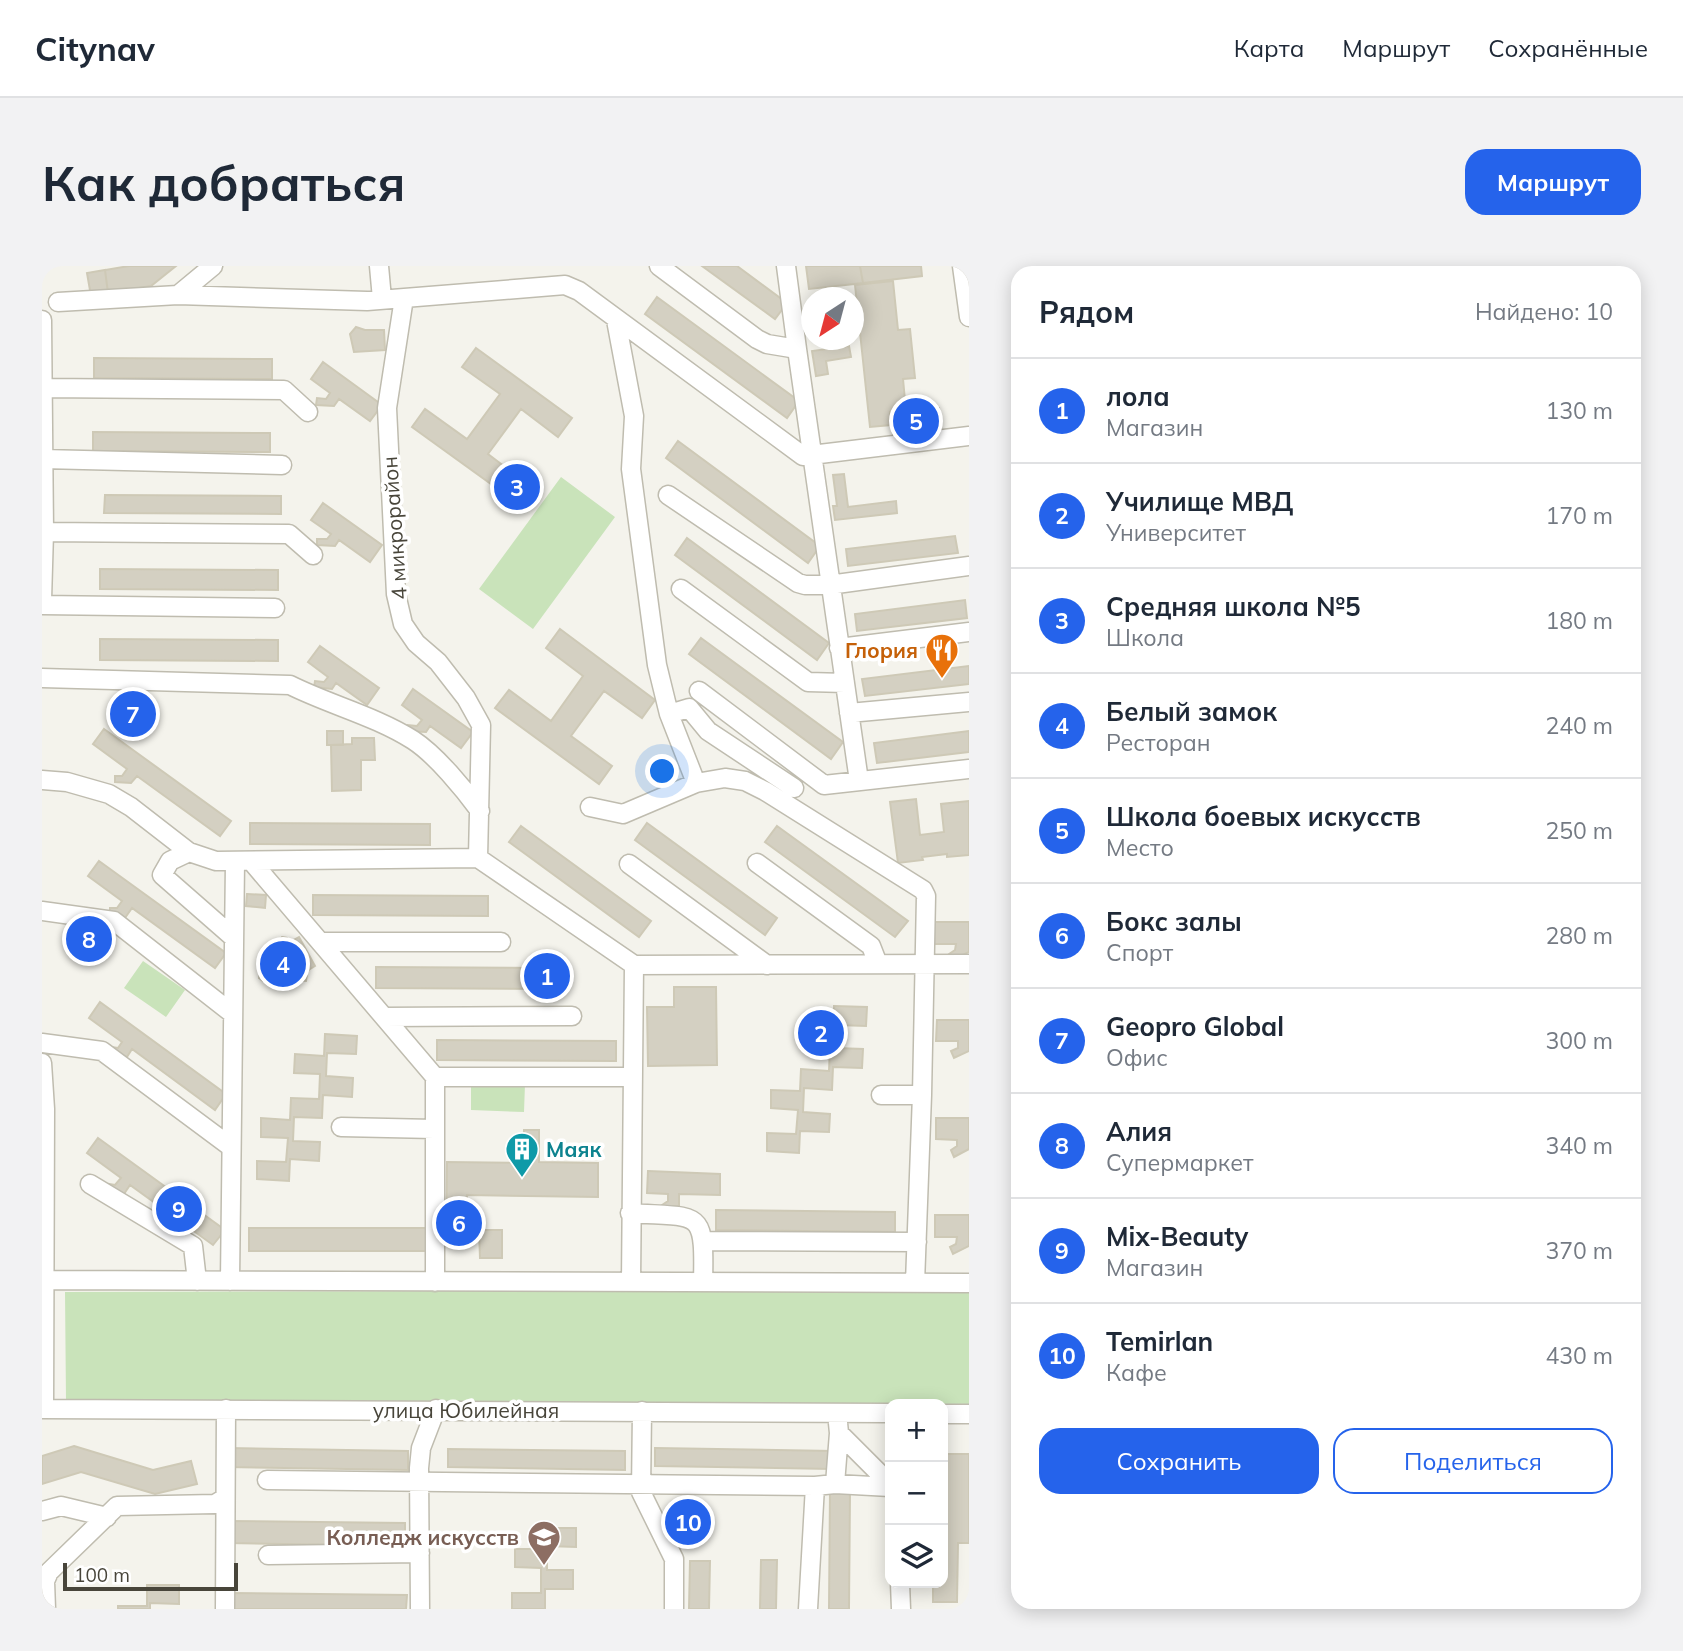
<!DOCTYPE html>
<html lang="ru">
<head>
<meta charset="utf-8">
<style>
  :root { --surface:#fff; --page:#f2f2f3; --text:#1f2937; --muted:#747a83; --line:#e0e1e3; --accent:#2563eb }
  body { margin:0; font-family:Mulish,sans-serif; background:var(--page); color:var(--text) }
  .controls { position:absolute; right:21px; bottom:21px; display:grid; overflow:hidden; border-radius:14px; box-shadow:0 4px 18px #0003 }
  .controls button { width:63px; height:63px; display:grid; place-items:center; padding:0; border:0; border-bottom:2px solid var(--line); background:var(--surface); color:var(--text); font:35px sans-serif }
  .compass { position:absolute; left:759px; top:21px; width:63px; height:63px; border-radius:50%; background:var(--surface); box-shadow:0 4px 18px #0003; rotate:216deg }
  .scale { position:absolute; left:21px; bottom:18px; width:175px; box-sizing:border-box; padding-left:7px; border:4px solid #48453a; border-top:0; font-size:19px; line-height:24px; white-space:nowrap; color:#48453a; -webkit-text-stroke:5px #fff; paint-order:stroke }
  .you { position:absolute; left:621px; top:506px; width:24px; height:24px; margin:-18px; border:5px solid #fff; border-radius:50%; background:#1a73e8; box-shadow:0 0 0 10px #1a73e833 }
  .badge { display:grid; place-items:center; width:46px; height:46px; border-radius:50%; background:var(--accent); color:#fff; font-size:23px; font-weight:700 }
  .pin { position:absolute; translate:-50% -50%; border:4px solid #fff; box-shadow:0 2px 7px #0006 }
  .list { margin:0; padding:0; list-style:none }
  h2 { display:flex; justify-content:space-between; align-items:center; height:91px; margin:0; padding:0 28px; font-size:30px }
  h2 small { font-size:23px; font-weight:400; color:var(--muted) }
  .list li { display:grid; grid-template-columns:46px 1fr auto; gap:21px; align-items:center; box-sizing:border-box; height:105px; padding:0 28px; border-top:2px solid var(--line) }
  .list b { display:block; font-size:26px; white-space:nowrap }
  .list p { margin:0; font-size:23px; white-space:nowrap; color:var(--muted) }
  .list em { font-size:23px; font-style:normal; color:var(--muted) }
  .actions { display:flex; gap:14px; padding:21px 28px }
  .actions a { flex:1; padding:16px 0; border:2px solid var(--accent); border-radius:21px; text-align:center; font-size:24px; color:var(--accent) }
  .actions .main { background:var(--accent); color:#fff }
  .icon { flex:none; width:38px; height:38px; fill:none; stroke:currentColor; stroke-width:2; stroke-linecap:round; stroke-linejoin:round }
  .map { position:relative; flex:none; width:927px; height:1343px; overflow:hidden; border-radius:21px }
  header { display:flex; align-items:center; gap:42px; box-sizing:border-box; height:98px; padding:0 35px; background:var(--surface); border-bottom:2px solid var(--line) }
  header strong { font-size:33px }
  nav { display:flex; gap:38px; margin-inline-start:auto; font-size:24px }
  .intro { display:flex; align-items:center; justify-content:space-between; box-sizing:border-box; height:168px; padding:0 42px }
  h1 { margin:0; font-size:49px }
  .button { padding:18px 32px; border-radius:21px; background:var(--accent); color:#fff; font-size:24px; font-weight:700 }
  main { display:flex; gap:42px; padding:0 42px }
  aside { flex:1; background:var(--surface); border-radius:21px; box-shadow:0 4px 18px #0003 }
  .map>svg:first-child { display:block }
</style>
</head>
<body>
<header>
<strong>Citynav</strong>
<nav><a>Карта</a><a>Маршрут</a><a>Сохранённые</a></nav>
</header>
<div class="intro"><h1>Как добраться</h1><a class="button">Маршрут</a></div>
<main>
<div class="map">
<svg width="927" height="1343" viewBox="0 0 927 1343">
  <rect width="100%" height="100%" fill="#f4f3ec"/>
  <path fill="#c9e3ba" d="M 519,211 L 573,251 L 491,363 L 437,323 Z
    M 101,695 L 143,724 L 124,751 L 82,722 Z
    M 429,816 L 483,818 L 482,846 L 429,844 Z
    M 927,1024 L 927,1142 L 901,1142 L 901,1138 L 848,1138 L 848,1141 L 24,1135 L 23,1026 Z"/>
  <path fill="#d4d0c2" stroke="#cec9b6" stroke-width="2" d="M 87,0 L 134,0 L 109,20 L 66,27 L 63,4 Z
    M 660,0 L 695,0 L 745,37 L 733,53 Z
    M 764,0 L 818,0 L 821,17 L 767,23 Z
    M 818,0 L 879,0 L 880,10 L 821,17 Z
    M 63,4 L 66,27 L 49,30 L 45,7 Z
    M 851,15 L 856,64 L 868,63 L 873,112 L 861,113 L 864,145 L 848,146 L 849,159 L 828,161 L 813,19 Z
    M 615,31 L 757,135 L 745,152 L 603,48 Z
    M 314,61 L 323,64 L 342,64 L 343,84 L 312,86 L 308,68 Z
    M 807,80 L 809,91 L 784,95 L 786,108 L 774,110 L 770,85 Z
    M 434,82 L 530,152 L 516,171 L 479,143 L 446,188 L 487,219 L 474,236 L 370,161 L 383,143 L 425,173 L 458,128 L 420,101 Z
    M 52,92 L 230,93 L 230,113 L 52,112 Z
    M 281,96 L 340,139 L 328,155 L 297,133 L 292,140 L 274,139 L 275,132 L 284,133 L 288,127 L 269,113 Z
    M 897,142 L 899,164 L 851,168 L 849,147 Z
    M 51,166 L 228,167 L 228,186 L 51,185 Z
    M 636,175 L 778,280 L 766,297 L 624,192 Z
    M 802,208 L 806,241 L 854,235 L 855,247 L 793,254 L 791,240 L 795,240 L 791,209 Z
    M 63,229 L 239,230 L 239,248 L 62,247 Z
    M 281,237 L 340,279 L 328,296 L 297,274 L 293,280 L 275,279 L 275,273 L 285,273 L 289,268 L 269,254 Z
    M 913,270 L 916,287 L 806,300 L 804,283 Z
    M 645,272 L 787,377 L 775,394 L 633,289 Z
    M 58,303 L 236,304 L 236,324 L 58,323 Z
    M 923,334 L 925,352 L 815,365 L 813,348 Z
    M 518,363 L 613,434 L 600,452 L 562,425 L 529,470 L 570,500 L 557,518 L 453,442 L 467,424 L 509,455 L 541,410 L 504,382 Z
    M 659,372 L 801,476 L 789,493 L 647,388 Z
    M 58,373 L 236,374 L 236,395 L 58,394 Z
    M 278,380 L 337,422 L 325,439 L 294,417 L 290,423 L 272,421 L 273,415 L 282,416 L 286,411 L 266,396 Z
    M 927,400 L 927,418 L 823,430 L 820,413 Z
    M 371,423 L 431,466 L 419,482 L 388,460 L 384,466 L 366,465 L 366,459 L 375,460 L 380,454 L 360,439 Z
    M 62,463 L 189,555 L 178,570 L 95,510 L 89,517 L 73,516 L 73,510 L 80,510 L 85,503 L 51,478 Z
    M 285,465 L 301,465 L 301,479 L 285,479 Z
    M 927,465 L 927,486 L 835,497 L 832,477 Z
    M 310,472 L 332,472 L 333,494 L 319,494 L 319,524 L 290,525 L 289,479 L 310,478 Z
    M 874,533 L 878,569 L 902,566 L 899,538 L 927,535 L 927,589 L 905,591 L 905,588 L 880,591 L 881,594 L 856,597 L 848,536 Z
    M 208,557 L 388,558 L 388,579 L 208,578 Z
    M 605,557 L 735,652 L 723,669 L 593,574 Z
    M 479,560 L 609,655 L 597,671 L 467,576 Z
    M 735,560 L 866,655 L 853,671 L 723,576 Z
    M 57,595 L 184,687 L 173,702 L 90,642 L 83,652 L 77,648 L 68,647 L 68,642 L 75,642 L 80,635 L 46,610 Z
    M 205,628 L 224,629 L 223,642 L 204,640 Z
    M 271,629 L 446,630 L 446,650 L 271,649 Z
    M 892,656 L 927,656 L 927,686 L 910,694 L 907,688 L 913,684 L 914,678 L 892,678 Z
    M 39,664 L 56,665 L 55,683 L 38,682 Z
    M 240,671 L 245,672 L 265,708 L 264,715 L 225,712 L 221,715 L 217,712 L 218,707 Z
    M 257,671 L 273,700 L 263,706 L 246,677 Z
    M 334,701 L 509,702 L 509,723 L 334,722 Z
    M 632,721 L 674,721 L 675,799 L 606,800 L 605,741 L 632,741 Z
    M 58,736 L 184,828 L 173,844 L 90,783 L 85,791 L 68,788 L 69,781 L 76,782 L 80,776 L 47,752 Z
    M 792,740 L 825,741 L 824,760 L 795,759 L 794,782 L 821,783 L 820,802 L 791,801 L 790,824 L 762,822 L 761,846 L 788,848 L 787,866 L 758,865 L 757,887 L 725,885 L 725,867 L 754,868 L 756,844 L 729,842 L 729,824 L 758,825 L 759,803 L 787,805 L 788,780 L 762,778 L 763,760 L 792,761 Z
    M 895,754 L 927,754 L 927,785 L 912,792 L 909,785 L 916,782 L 916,775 L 894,775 Z
    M 283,768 L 315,770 L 314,788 L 285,787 L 284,810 L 311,812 L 310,831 L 281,829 L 280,852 L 252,851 L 251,875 L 278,876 L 277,895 L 248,893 L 247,915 L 215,913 L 215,895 L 244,896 L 246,872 L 219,871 L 219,852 L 248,854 L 249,832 L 277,833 L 278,808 L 252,807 L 253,788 L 282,790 Z
    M 395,774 L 574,775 L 574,795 L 395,794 Z
    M 894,852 L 927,852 L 927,883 L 912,891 L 909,884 L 915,880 L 915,874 L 894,873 Z
    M 482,864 L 497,864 L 497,896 L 556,897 L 556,931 L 425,929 L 425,973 L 404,972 L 405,896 L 481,897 Z
    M 56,872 L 183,964 L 171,979 L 88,919 L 82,928 L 66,925 L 67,918 L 73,919 L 79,912 L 45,887 Z
    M 606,905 L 678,908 L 678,929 L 637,928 L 637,940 L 631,940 L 623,945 L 620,939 L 626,935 L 626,928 L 605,927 Z
    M 674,944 L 853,946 L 853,966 L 674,964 Z
    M 893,949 L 927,949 L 927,980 L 911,988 L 908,981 L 914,978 L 915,971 L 893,971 Z
    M 207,962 L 387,962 L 387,985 L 207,985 Z
    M 437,964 L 460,964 L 460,992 L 438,992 Z
    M 32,1180 L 111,1204 L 149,1195 L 155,1218 L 113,1228 L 39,1206 L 0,1218 L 0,1190 Z
    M 185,1182 L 366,1185 L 366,1204 L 185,1201 Z
    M 613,1182 L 791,1185 L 790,1203 L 613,1200 Z
    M 406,1183 L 583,1185 L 583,1204 L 406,1201 Z
    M 901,1188 L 927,1188 L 927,1277 L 916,1277 L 915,1336 L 891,1336 L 891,1317 L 901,1317 Z
    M 788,1226 L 808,1226 L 807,1343 L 787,1343 Z
    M 637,1240 L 652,1254 L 638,1269 L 623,1254 Z
    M 186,1255 L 363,1257 L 363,1280 L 186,1277 Z
    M 502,1262 L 534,1262 L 534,1281 L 505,1280 L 505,1304 L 531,1304 L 531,1323 L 503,1323 L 503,1343 L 470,1343 L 470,1327 L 499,1327 L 499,1302 L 473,1301 L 473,1283 L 501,1283 Z
    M 719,1294 L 735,1294 L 734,1343 L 718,1343 Z
    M 648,1295 L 668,1295 L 667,1343 L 647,1343 Z
    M 105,1319 L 137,1319 L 137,1338 L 108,1337 L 108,1343 L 76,1343 L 76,1340 L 105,1340 Z
    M 190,1327 L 365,1329 L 364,1343 L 190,1343 Z"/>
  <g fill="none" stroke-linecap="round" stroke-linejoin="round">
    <defs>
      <path id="minor" d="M 337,0 L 340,33
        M 617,0 L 715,73 L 725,78 L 755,83 L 744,0
        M 920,0 L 927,51
        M 136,29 L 171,0
        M 362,32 L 345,142 L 354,328 L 361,358 L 374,377 L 396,396 L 424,432 L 439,459 L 436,592
        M 16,36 L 136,29 L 325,35 L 523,19 L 537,25 L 761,190 L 927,170
        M 0,54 L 2,266 L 0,334
        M 574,54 L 592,150 L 589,203 L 615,399 L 627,448 L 654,517
        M 755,83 L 817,515
        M 1,122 L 242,124 L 266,146
        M 1,193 L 240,199
        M 626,229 L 756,317 L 763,319 L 787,319 L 927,300
        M 2,266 L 247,268 L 271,289
        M 639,323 L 766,416 L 803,417
        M 0,339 L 233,342
        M 797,382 L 927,366
        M 0,412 L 248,419 C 288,439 333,450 371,474 C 394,489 422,523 438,545
        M 657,425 L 782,519 L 927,503
        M 807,447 L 927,436
        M 627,448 L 647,442 L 666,465 L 752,522
        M 0,514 L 25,516 L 67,528 L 89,541 L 147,586 L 174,595 L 436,592 L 592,699 L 589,1016
        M 548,541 L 581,548 L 654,517 L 683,512 L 703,515 L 723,525 L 881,624 L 884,630 L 880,829 L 873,1017
        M 147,586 L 128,595 L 120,609 L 192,672
        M 210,596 L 393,811 L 393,1016
        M 715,597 L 829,680 L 836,698
        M 587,598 L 725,699
        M 0,645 L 72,655 L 191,748
        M 278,676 L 459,676
        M 592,699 L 927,698
        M 342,751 L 530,750
        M 0,777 L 60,785 L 189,881
        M 0,797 L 3,843 L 2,1143
        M 393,811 L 591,811
        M 839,829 L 880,829
        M 299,861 L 392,863
        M 48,918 L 151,980 L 155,1015
        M 588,947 C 658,952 663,941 661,1016
        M 662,975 L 875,976
        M 2,1014 L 927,1017
        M 188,1015 L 193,596
        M 0,1143 L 848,1147
        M 600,1145 L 599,1226 L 632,1293 L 632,1343
        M 795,1147 L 797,1167 L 848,1218
        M 901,1148 L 927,1148
        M 225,1214 L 773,1220 L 766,1343
        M 793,1218 L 848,1221
        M 773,1220 L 793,1218 L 797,1167
        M 0,1245 L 19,1240 L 65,1251
        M 226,1289 L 378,1287
        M 858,1317 L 859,1343
        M 4,1343 L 3,1315 L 7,1306 L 75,1240 L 173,1238 L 183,1232
        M 183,1343 L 184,1143
        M 378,1343 L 377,1202 L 379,1182 L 394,1143"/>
    </defs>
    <use href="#minor" stroke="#bfbcaf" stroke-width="21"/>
    <use href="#minor" stroke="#fff" stroke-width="18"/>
  </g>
  <defs>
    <symbol id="restaurant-pin" viewBox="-11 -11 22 30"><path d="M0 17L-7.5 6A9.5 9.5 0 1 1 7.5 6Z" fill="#e8710a" stroke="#fff"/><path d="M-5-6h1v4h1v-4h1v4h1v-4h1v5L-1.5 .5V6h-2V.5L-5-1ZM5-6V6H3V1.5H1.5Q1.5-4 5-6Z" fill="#fff"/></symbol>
    <symbol id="building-pin" viewBox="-11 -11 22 30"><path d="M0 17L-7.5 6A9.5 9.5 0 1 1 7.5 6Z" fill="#0f9aa8" stroke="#fff"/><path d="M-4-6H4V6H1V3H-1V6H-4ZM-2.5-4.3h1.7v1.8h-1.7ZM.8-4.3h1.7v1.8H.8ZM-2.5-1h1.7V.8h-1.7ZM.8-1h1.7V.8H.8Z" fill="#fff"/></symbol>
    <symbol id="university-pin" viewBox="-11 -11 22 30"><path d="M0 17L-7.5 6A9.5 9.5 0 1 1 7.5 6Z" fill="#8d6e63" stroke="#fff"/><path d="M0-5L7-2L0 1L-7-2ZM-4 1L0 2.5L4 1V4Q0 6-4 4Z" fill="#fff"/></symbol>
  </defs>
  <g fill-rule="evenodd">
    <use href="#restaurant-pin" x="881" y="365" width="38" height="52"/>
    <use href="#building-pin" x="461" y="864" width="38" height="52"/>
    <use href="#university-pin" x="483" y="1252" width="38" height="52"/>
  </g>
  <g text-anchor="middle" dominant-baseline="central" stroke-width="7" stroke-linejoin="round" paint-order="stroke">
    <g font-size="21" fill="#48453a" stroke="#fff">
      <text transform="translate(352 262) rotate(-94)">4 микрорайон</text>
      <text x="424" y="1144">улица Юбилейная</text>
    </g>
    <g font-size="21" font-weight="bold" fill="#c56008" stroke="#fff" text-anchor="end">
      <text x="876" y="384">Глория</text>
    </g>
    <g font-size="21" font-weight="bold" fill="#0d838f" stroke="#fff" text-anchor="start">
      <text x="504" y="883">Маяк</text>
    </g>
    <g font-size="21" font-weight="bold" fill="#785e54" stroke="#fff" text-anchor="end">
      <text x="477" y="1271">Колледж искусств</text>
    </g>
  </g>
</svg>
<div class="controls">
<button>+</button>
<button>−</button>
<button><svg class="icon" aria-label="layers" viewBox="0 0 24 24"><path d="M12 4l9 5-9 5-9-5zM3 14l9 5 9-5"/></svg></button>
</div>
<svg class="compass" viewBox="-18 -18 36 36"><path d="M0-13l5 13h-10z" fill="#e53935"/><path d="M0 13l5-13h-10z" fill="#747a83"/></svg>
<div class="scale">100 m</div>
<div class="you"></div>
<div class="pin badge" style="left:505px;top:710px">1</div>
<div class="pin badge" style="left:779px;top:767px">2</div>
<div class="pin badge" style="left:475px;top:221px">3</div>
<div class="pin badge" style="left:241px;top:698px">4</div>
<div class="pin badge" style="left:874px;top:155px">5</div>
<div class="pin badge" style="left:417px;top:957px">6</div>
<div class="pin badge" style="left:91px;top:448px">7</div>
<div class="pin badge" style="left:47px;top:673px">8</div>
<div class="pin badge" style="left:137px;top:943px">9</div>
<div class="pin badge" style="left:646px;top:1256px">10</div>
</div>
<aside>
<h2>Рядом<small>Найдено: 10</small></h2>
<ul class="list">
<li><span class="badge">1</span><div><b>лола</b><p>Магазин</p></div><em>130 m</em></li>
<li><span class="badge">2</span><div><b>Училище МВД</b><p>Университет</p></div><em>170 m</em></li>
<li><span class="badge">3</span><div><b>Средняя школа №5</b><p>Школа</p></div><em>180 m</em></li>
<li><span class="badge">4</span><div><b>Белый замок</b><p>Ресторан</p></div><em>240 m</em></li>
<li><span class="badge">5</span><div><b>Школа боевых искусств</b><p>Место</p></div><em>250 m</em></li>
<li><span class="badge">6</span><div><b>Бокс залы</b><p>Спорт</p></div><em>280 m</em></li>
<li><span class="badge">7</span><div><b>Geopro Global</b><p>Офис</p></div><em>300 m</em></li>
<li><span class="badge">8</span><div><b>Алия</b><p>Супермаркет</p></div><em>340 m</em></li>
<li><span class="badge">9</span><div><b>Mix-Beauty</b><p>Магазин</p></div><em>370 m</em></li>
<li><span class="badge">10</span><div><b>Temirlan</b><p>Кафе</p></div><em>430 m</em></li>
</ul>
<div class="actions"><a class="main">Сохранить</a><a>Поделиться</a></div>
</aside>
</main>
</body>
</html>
